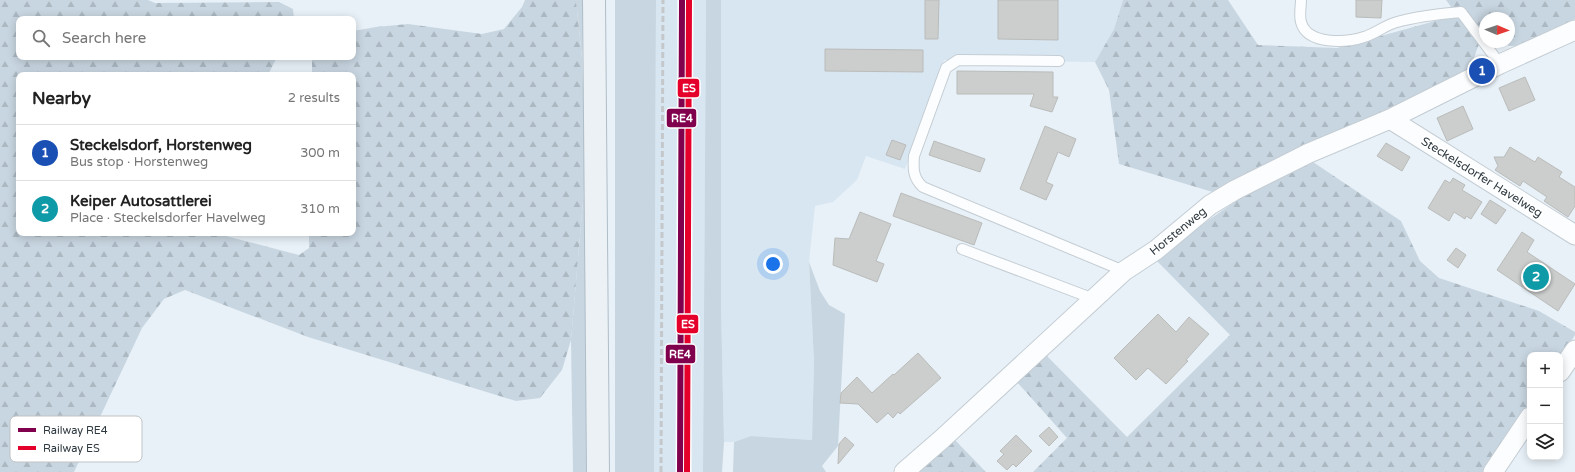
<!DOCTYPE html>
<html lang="en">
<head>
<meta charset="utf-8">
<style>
  :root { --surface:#fff; --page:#f2f2f2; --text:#222; --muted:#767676; --line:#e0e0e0; --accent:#1a73e8 }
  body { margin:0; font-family:"Varela Round",sans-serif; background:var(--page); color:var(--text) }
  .controls { position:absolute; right:12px; bottom:12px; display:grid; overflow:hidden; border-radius:8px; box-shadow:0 2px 10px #0003 }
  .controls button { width:36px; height:36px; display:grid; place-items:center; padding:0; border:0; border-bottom:1px solid var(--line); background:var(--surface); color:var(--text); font:20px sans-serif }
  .compass { position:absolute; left:1479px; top:12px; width:36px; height:36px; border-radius:50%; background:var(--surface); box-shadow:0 2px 10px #0003; rotate:92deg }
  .you { position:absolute; left:773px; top:264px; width:14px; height:14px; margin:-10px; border:3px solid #fff; border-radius:50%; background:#1a73e8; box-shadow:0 0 0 6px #1a73e833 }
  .badge { display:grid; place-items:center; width:26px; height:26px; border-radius:50%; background:var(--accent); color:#fff; font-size:13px; font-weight:700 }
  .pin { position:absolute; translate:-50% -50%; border:2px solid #fff; box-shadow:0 1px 4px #0006 }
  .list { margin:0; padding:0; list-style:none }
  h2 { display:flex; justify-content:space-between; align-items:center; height:52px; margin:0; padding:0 16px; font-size:17px }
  h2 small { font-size:13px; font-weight:400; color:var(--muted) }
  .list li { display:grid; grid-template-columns:26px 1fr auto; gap:12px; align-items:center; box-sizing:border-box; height:56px; padding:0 16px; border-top:1px solid var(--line) }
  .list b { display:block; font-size:15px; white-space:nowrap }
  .list p { margin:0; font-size:13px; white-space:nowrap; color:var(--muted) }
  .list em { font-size:13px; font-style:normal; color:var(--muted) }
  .icon { flex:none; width:22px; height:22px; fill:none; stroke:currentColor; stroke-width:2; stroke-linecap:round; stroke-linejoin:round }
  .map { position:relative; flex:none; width:1575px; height:472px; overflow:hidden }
  .search { position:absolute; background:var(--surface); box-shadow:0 2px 10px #0003; left:16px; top:16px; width:340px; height:44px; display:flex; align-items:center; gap:10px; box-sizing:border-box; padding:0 14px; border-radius:8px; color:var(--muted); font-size:15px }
  .panel { position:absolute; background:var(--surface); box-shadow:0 2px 10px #0003; left:16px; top:72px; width:340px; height:164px; border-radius:8px }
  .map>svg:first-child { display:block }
</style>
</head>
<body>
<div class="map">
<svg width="1575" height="472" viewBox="0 0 1575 472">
  <defs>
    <pattern id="forest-firs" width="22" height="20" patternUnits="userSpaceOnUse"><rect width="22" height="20" fill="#c8d6e1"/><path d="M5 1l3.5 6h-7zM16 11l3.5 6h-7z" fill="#acb8c2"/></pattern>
  </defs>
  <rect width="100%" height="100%" fill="#e8f1f8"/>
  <path fill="#d8e6f2" d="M 656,0 L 706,0 L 703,472 L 654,472 Z
    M 721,0 L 1123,0 L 1114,29 L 1095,62 L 944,60 L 905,169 L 866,156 L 857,180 L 833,202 L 815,206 L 809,262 L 814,362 L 812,440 L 751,436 L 734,442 L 724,442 L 721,306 Z"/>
  <path fill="#c8d6e1" d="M 576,0 L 583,0 L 582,58 Z
    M 615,0 L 656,0 L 654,472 L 615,472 Z
    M 706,0 L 721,0 L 721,306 L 724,442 L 722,472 L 703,472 Z
    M 586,166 L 587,472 L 573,472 L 571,340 Z
    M 809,262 L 820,291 L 829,305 L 845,314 L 838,446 L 822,466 L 826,472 L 733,472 L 734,442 L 751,436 L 812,440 L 814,362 Z"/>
  <path fill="url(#forest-firs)" d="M 0,0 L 148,0 L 155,3 L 279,2 L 293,9 L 294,19 L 19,19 L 19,57 L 277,57 L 268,75 L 19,75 L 19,233 L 214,233 L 299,255 L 309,248 L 309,233 L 353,233 L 353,75 L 312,75 L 312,57 L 353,57 L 353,31 L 376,27 L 408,24 L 482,34 L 504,29 L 522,7 L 525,0 L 576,0 L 582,58 L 586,166 L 571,340 L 562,370 L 540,398 L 516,401 L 308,337 L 185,290 L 164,299 L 142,328 L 74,472 L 0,472 Z
    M 1123,0 L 1228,0 L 1258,45 L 1337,48 L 1457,15 L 1446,0 L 1575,0 L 1575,19 L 1518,46 L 1509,46 L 1502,42 L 1509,42 L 1509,18 L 1485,18 L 1485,37 L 1482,38 C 1476,49 1474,62 1467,72 L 1303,148 L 1216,193 L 1119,164 L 1109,90 L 1095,62 L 1114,29 Z
    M 1313,162 L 1401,221 L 1420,261 L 1439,278 L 1539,311 L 1575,332 L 1575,335 L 1560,357 L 1560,355 L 1530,355 L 1530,402 L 1484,472 L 1033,472 L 1067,438 L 1017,382 L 1046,355 L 1127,437 L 1230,335 L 1154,258 L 1239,199 Z
    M 954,439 L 986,472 L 918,472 Z"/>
  <path fill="#cbcecc" stroke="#babcba" d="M 925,0 L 939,0 L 938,39 L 925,39 Z
    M 998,0 L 1058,0 L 1058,40 L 998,39 Z
    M 1356,0 L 1382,0 L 1381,18 L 1356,17 Z
    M 825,49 L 923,50 L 923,72 L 825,71 Z
    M 957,71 L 1053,72 L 1053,97 L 1058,97 L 1052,112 L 1030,106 L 1034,94 L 957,94 Z
    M 1525,77 L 1535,100 L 1509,111 L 1499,88 Z
    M 1463,106 L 1473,129 L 1447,141 L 1437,118 Z
    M 1045,126 L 1076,139 L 1069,157 L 1058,152 L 1046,182 L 1053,185 L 1046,200 L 1020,189 Z
    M 892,140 L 906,145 L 900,160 L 886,155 Z
    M 934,141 L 985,159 L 980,172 L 929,155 Z
    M 1386,143 L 1410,157 L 1402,171 L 1377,156 Z
    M 1510,147 L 1535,162 L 1538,157 L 1562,172 L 1559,177 L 1575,187 L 1575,206 L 1568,217 L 1544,201 L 1547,197 L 1523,181 L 1520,186 L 1495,170 L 1498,166 L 1494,157 L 1504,157 Z
    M 1453,178 L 1465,185 L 1462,190 L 1482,202 L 1471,219 L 1466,216 L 1465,219 L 1454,212 L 1449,221 L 1428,208 L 1445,180 L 1450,183 Z
    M 901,193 L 982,223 L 974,245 L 893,216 Z
    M 1490,200 L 1506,210 L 1496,224 L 1481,214 Z
    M 860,212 L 891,224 L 876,261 L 884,264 L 877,282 L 833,265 L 835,238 L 849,239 Z
    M 1522,232 L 1534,240 L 1527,252 L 1575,284 L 1558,311 L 1497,270 Z
    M 1456,248 L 1466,255 L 1458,268 L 1447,260 Z
    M 1158,314 L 1176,332 L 1189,317 L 1209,334 L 1186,360 L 1188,361 L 1166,384 L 1148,368 L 1136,380 L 1114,358 Z
    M 918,353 L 941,378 L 900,414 L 898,412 L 893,418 L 888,413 L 877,423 L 858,404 L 840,403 L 841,393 L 857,377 L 872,393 L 893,374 L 894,375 Z
    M 1049,427 L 1058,437 L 1049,446 L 1039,436 Z
    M 1016,435 L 1032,451 L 1016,467 L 1013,464 L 1007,470 L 997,461 L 1004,454 L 1000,451 Z
    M 845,437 L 854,445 L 838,464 L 839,444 Z"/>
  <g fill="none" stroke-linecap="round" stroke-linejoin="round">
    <defs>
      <path id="lane" d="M 1301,0 C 1301,6 1299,15 1301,22 C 1307,45 1346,43 1364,37 C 1375,34 1385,25 1397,22 C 1418,16 1439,14 1461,12 L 1500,64
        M 1059,61 L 958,60 L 946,68 L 914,156 C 913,169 913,178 923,187 L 1124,271
        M 962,249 L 1094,299"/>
      <path id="street" d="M 1390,119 L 1575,235
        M 1560,372 L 1575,350
        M 904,472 L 942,439 L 1124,271 L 1156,250 L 1210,205 L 1235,190 L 1309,153 L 1390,119 L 1500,64 L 1575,30
        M 1493,472 L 1530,417"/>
      <path id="primary" d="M 594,0 L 598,472"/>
    </defs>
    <use href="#lane" stroke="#c4cdd4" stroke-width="12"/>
    <use href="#street" stroke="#c4cdd4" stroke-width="21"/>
    <use href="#primary" stroke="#afbdc7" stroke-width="24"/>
    <use href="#lane" stroke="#fcfdfe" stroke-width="10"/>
    <use href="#street" stroke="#fcfdfe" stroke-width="19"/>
    <use href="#primary" stroke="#ebf1f5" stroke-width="22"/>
    <path stroke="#c5c8ca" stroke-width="3" stroke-dasharray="6 3" stroke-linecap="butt" d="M 661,472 L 663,0"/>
    <defs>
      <path id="rail-1" d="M 680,472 L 682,0"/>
      <path id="rail-2" d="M 687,472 L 689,0"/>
    </defs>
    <use href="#rail-1" stroke="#fff" stroke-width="9"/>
    <use href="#rail-2" stroke="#fff" stroke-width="9"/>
    <use href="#rail-1" stroke="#80004d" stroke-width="6"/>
    <use href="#rail-2" stroke="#e4002b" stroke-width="6"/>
  </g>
  <g text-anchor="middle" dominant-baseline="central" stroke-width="3.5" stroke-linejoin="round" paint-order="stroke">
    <g font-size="12" fill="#2d383f" stroke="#fff">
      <text transform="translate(1482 177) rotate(32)">Steckelsdorfer Havelweg</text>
      <text transform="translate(1178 231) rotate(-39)">Horstenweg</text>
    </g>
  </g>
  <rect x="10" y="416" width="132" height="46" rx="6" fill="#fff" stroke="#c0c3c5" stroke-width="1"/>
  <rect x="18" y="428" width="18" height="4" fill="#80004d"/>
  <rect x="18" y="446" width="18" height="4" fill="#e4002b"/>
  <g font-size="11" fill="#2d383f">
    <text x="43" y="434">Railway RE4</text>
    <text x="43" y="452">Railway ES</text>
  </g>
  <g stroke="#fff" stroke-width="1.5">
    <rect x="677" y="78" width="23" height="20" rx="4" fill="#e4002b"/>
    <rect x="666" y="108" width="31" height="20" rx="4" fill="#80004d"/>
    <rect x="676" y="314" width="23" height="20" rx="4" fill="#e4002b"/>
    <rect x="665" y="344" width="31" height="20" rx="4" fill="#80004d"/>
  </g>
  <g font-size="11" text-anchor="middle" font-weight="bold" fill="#fff">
    <text x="689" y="92">ES</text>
    <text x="682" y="122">RE4</text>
    <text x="688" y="328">ES</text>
    <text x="680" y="358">RE4</text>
  </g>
</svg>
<div class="controls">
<button>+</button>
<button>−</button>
<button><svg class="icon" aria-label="layers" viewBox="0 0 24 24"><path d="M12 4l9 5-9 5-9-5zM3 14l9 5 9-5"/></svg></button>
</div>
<svg class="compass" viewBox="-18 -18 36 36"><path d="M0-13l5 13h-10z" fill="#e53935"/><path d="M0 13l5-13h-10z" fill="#767676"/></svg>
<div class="you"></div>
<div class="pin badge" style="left:1482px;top:71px;background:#1a4fb4">1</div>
<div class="pin badge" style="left:1536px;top:277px;background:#0f9aa8">2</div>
<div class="search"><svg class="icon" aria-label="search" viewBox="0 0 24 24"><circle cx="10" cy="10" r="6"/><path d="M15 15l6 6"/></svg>Search here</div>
<section class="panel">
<h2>Nearby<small>2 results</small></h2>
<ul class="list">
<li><span class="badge" style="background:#1a4fb4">1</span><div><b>Steckelsdorf, Horstenweg</b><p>Bus stop · Horstenweg</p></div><em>300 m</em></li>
<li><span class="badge" style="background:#0f9aa8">2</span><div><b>Keiper Autosattlerei</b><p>Place · Steckelsdorfer Havelweg</p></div><em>310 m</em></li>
</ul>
</section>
</div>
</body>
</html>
